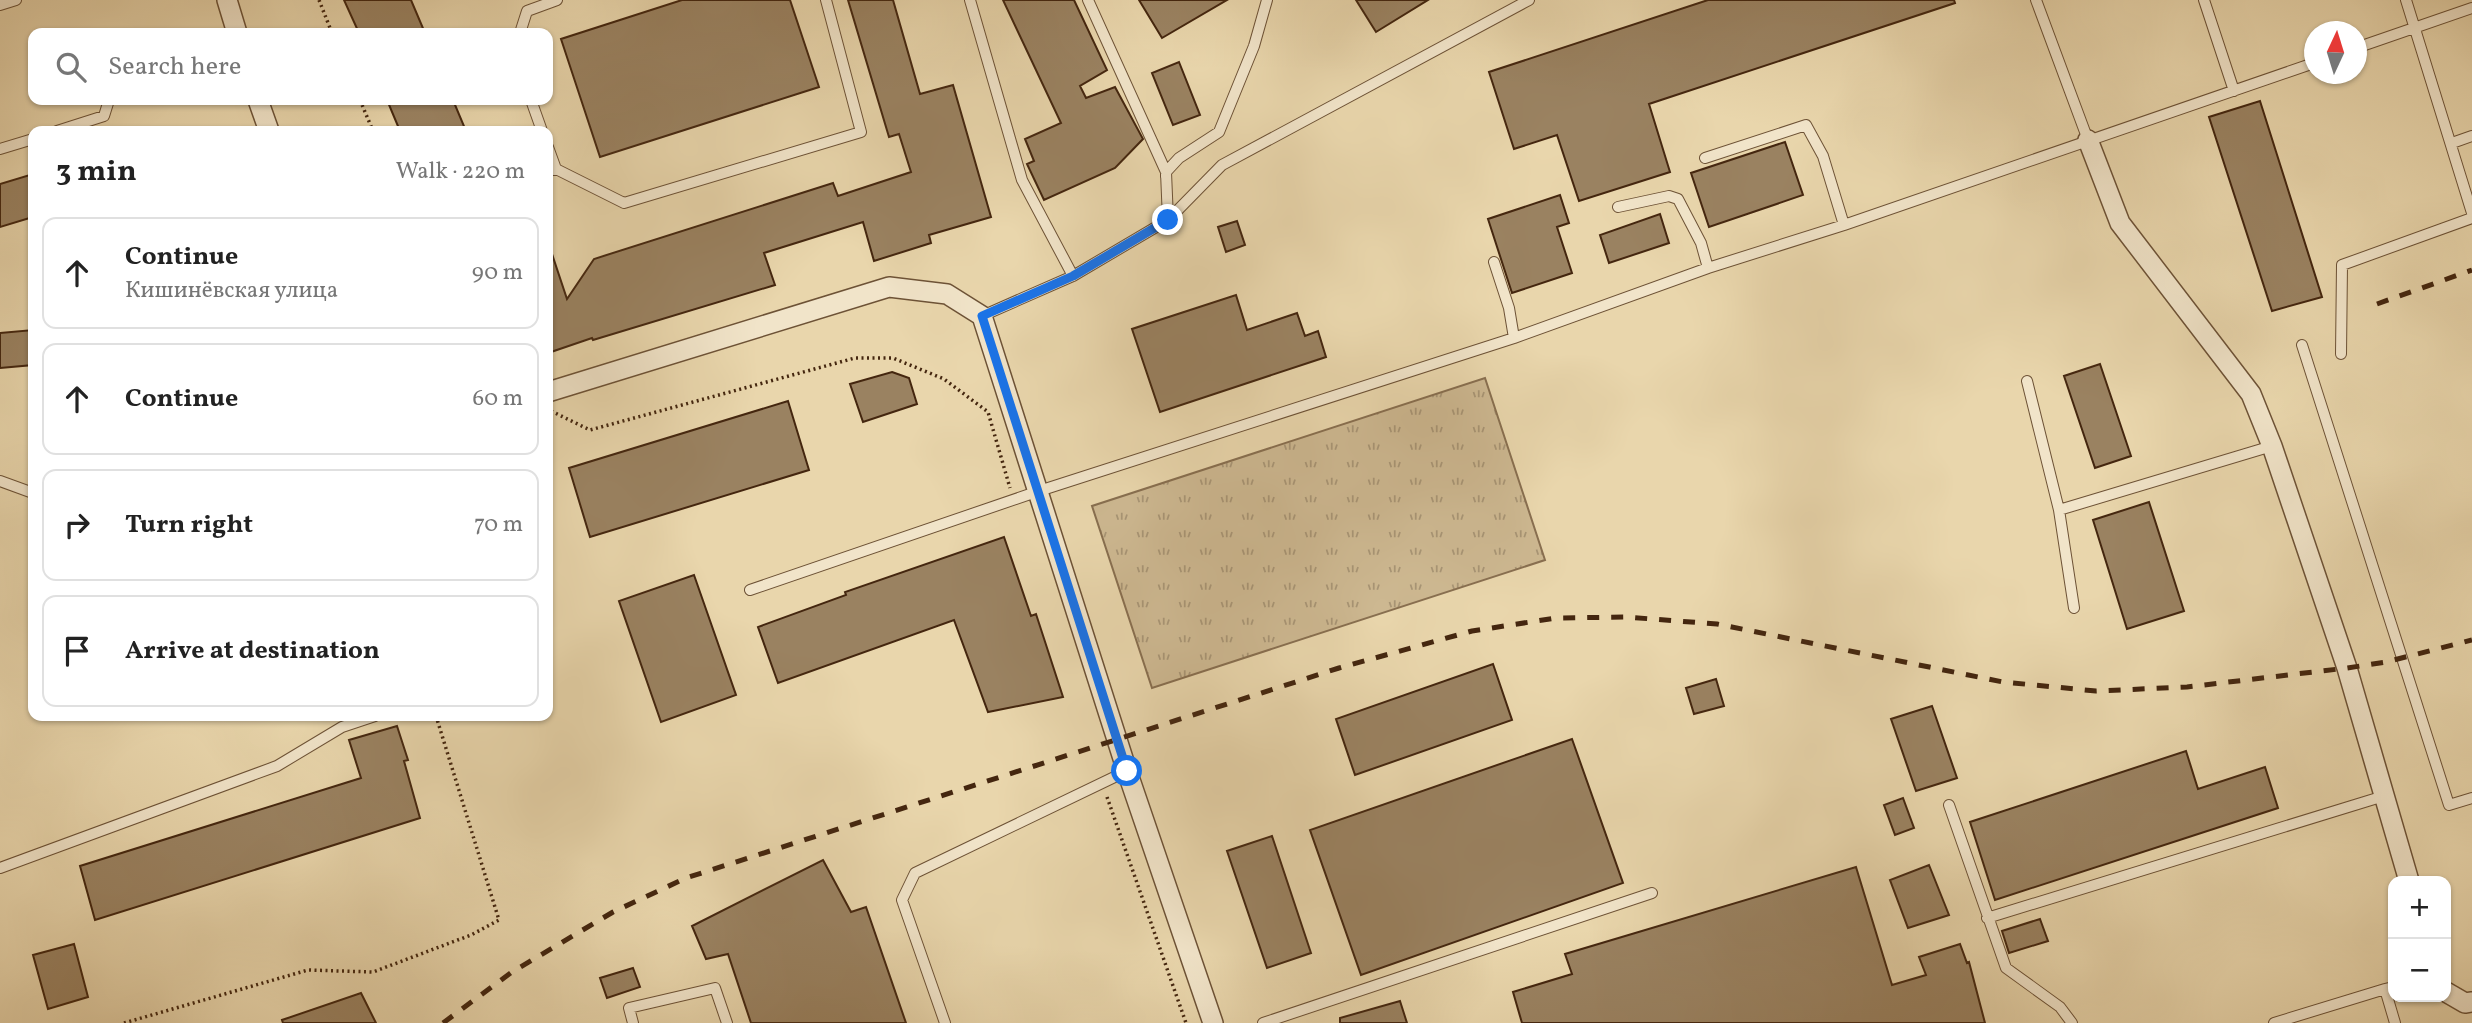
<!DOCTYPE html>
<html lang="en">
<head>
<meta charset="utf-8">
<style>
  :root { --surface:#fff; --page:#f2f2f2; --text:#222; --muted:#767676; --line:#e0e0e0 }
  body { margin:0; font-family:Vollkorn,serif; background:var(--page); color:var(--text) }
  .controls { position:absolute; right:21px; bottom:21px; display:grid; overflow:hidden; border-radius:14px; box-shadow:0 2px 5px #0004 }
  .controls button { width:63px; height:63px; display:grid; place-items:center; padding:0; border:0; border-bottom:2px solid var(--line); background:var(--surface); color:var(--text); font:35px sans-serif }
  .compass { position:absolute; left:2304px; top:21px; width:63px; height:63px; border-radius:50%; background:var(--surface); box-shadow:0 2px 5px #0004; rotate:4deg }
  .stop { position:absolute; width:21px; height:21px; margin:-16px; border:5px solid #1a73e8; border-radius:50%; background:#fff }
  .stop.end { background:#1a73e8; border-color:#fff; box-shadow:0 2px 7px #0008 }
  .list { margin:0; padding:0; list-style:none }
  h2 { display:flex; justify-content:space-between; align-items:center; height:91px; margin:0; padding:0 28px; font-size:30px }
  h2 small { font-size:23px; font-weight:400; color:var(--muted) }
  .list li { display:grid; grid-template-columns:46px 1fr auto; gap:21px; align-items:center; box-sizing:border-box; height:112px; margin:0 14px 14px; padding:0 14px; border:2px solid var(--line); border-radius:14px }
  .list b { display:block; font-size:26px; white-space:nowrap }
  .list p { margin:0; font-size:23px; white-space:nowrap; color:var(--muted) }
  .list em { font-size:23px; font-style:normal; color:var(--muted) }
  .icon { flex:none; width:38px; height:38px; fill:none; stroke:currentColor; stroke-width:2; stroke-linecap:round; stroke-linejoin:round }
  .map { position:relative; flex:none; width:2472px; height:1023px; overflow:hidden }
  .search { position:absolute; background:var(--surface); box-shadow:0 2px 5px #0004; left:28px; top:28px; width:525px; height:77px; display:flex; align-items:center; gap:18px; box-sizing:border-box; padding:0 24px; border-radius:14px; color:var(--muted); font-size:26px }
  .panel { position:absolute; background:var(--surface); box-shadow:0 2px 5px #0004; left:28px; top:126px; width:525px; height:595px; border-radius:14px }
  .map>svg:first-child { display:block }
</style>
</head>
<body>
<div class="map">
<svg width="2472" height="1023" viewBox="0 0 2472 1023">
  <defs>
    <pattern id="grass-tufts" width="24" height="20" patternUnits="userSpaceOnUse" patternTransform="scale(1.75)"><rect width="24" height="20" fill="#cdb891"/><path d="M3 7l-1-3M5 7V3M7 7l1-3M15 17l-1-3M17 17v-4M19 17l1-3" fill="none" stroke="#a89575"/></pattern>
  </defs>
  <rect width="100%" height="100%" fill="#e9d6ac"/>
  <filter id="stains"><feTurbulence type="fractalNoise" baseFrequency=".00286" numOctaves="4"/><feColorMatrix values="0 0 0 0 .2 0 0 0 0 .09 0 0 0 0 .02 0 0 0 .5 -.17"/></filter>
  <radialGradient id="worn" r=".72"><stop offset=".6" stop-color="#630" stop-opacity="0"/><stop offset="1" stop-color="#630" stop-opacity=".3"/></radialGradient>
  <path fill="url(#grass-tufts)" stroke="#886f50" stroke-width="2" d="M 1485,378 L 1545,560 L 1152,688 L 1092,506 Z"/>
  <path fill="#9a8261" stroke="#44260f" stroke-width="2" d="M 344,0 L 411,0 L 425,33 L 359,33 Z
    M 682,0 L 790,0 L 819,87 L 600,157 L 561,39 Z
    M 848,0 L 893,0 L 920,94 L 953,85 L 991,217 L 929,235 L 931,243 L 874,261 L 863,222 L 764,253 L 775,285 L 593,340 L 592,338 L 548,353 L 548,252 L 551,251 L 567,299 L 594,259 L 833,183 L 838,196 L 911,172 L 899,134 L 889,137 Z
    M 1003,0 L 1074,0 L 1107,70 L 1080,86 L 1086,98 L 1115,87 L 1143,139 L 1115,168 L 1044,200 L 1027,164 L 1034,161 L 1025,139 L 1061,123 Z
    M 1139,0 L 1227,0 L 1162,38 Z
    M 1356,0 L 1428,0 L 1376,32 Z
    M 1708,0 L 1954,0 L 1955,3 L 1649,104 L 1670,172 L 1579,201 L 1557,135 L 1514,149 L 1489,72 Z
    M 1179,62 L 1200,115 L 1173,125 L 1152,73 Z
    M 387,100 L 453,100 L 466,131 L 400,131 Z
    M 2260,101 L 2322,297 L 2272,311 L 2209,117 Z
    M 1785,142 L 1803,195 L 1709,227 L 1691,173 Z
    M 33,174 L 33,217 L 0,227 L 0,184 Z
    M 1560,195 L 1569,223 L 1557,227 L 1572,273 L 1512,293 L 1488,219 Z
    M 1660,214 L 1669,243 L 1609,263 L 1600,235 Z
    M 1237,221 L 1245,245 L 1226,252 L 1218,227 Z
    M 1236,295 L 1247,330 L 1297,313 L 1305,336 L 1318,331 L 1326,357 L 1160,412 L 1132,329 Z
    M 33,330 L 33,365 L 0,368 L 0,333 Z
    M 2100,364 L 2131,456 L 2095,468 L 2064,376 Z
    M 892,372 L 909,378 L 917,404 L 863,422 L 850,384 Z
    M 788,401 L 809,470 L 590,537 L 569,468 Z
    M 2149,502 L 2184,611 L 2127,629 L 2093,520 Z
    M 1004,537 L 1031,616 L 1036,614 L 1063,697 L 988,712 L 954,620 L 778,683 L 758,627 L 846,595 L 845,592 Z
    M 694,575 L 736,695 L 661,722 L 619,601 Z
    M 1493,664 L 1512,720 L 1355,775 L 1336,719 Z
    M 1716,679 L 1724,706 L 1694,714 L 1686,688 Z
    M 1932,706 L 1957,778 L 1916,791 L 1891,719 Z
    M 397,726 L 408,760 L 404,761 L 420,818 L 95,920 L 80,866 L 361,778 L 349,740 Z
    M 1572,739 L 1623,883 L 1361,975 L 1310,830 Z
    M 2186,751 L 2198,789 L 2265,767 L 2278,808 L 1995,900 L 1970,822 Z
    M 1903,798 L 1914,828 L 1895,835 L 1884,805 Z
    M 1272,836 L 1311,953 L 1267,968 L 1227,851 Z
    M 823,860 L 851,912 L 866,907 L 906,1023 L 751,1023 L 728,954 L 706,959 L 692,926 Z
    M 1929,865 L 1949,915 L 1908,928 L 1890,880 Z
    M 1856,867 L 1892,985 L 1926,975 L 1919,957 L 1960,944 L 1967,963 L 1969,962 L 1985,1023 L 1522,1023 L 1513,992 L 1572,974 L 1565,954 Z
    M 2040,919 L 2048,941 L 2009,953 L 2002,931 Z
    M 74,944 L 88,997 L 48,1009 L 33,955 Z
    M 633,968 L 640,987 L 607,998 L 600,978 Z
    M 361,993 L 376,1023 L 283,1023 L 282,1020 Z
    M 1400,1001 L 1407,1023 L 1340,1023 L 1340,1018 Z"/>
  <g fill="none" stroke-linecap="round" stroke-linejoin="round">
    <defs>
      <path id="lane" d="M 970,0 L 1022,180 L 1073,276
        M 1088,0 L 1166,172 L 1166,177
        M 2036,0 L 2088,140
        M 2204,0 L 2234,91
        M 2406,0 L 2472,213
        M 0,5 L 16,0
        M 520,33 L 527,11 L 557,0
        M 2356,48 L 2472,8
        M 531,100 L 542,131
        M 57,131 L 104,116 L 109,100
        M 2452,143 L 2472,136
        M 548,147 L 556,169 L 548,171
        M 0,149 L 33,139
        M 1705,158 L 1806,125 L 1823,156 L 1844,225
        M 556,169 L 624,203 L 861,132 L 826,0
        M 1618,207 L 1669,196 L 1678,199 L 1701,243 L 1708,268
        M 1168,220 L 1166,172 L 1179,158 L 1219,132 L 1254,46 L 1267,0
        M 1494,262 L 1509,308 L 1514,338
        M 982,316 L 1073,276 L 1168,220 L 1222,165 L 1529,0
        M 2302,345 L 2449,805 L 2472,798
        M 2341,354 L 2342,265 L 2472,218
        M 2027,381 L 2059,510
        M 0,481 L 33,493
        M 750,590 L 1039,491 L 1514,338 L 1708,268 L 1844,225 L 2314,63
        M 2074,608 L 2059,510 L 2272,446
        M 1949,805 L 2006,968 L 2060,1007 L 2072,1023
        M 0,868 L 277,766 L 342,727 L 375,716
        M 1987,918 L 2384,796
        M 2393,987 L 2385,989 L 2395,1023
        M 633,1023 L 629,1008 L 715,988 L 727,1023
        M 945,1023 L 902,900 L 915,873 L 1127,771
        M 1263,1023 L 1652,893
        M 2274,1023 L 2385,989"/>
      <path id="street" d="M 227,0 L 237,33
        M 258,100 L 269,131
        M 2088,140 L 2120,223 L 2251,394 L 2272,446 L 2347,668 L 2409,881
        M 548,392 L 889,287 L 947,294 L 982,316 L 1127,771 L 1213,1023
        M 2446,992 L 2465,1003 L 2472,1002"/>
    </defs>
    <use href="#lane" stroke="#6d5236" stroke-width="12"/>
    <use href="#street" stroke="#6d5236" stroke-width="22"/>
    <path stroke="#44260f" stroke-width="3.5" stroke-dasharray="2 3.5" stroke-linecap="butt" d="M 319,0 L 332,33
      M 360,100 L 373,131
      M 551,411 L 590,430 L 855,358 L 893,358 L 944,379 L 988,412 L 1010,488
      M 1107,797 L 1186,1023
      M 124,1023 L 308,970 L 373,972 L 471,935 L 499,920 L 436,716"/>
    <use href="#lane" stroke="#f1e4c9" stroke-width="10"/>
    <use href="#street" stroke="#f1e4c9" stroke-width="19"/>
    <path stroke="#44260f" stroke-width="5" stroke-dasharray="12 12" stroke-linecap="butt" d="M 2377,304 L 2472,270
      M 443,1023 L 512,972 L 613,912 L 686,878 L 1339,668 L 1472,631 L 1556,618 L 1626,617 L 1717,624 L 2003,682 L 2096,691 L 2187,687 L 2347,668 L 2386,662 L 2472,640"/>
  </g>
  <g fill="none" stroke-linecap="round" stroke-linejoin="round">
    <path stroke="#1a73e8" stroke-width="9" d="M 1127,771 L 982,316 L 1073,276 L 1168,220"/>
  </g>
  <rect width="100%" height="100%" filter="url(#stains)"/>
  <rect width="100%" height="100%" fill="url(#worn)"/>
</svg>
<div class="controls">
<button>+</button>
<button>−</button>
</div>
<svg class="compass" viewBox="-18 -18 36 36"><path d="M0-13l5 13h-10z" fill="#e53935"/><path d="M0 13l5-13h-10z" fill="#767676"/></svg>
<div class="stop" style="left:1127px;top:771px"></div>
<div class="stop end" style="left:1168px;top:220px"></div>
<div class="search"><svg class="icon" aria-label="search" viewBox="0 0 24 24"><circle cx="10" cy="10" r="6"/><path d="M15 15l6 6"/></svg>Search here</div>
<section class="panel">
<h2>3 min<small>Walk · 220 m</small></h2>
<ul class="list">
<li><svg class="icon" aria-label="ahead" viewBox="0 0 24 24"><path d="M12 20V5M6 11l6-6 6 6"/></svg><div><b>Continue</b><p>Кишинёвская улица</p></div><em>90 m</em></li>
<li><svg class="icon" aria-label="ahead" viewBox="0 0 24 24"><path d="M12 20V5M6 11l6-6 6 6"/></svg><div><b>Continue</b></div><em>60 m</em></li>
<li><svg class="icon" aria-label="right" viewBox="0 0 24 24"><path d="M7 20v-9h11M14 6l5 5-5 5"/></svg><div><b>Turn right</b></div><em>70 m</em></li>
<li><svg class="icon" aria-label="arrive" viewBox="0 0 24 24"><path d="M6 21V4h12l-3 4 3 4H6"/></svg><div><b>Arrive at destination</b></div></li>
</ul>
</section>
</div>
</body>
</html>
